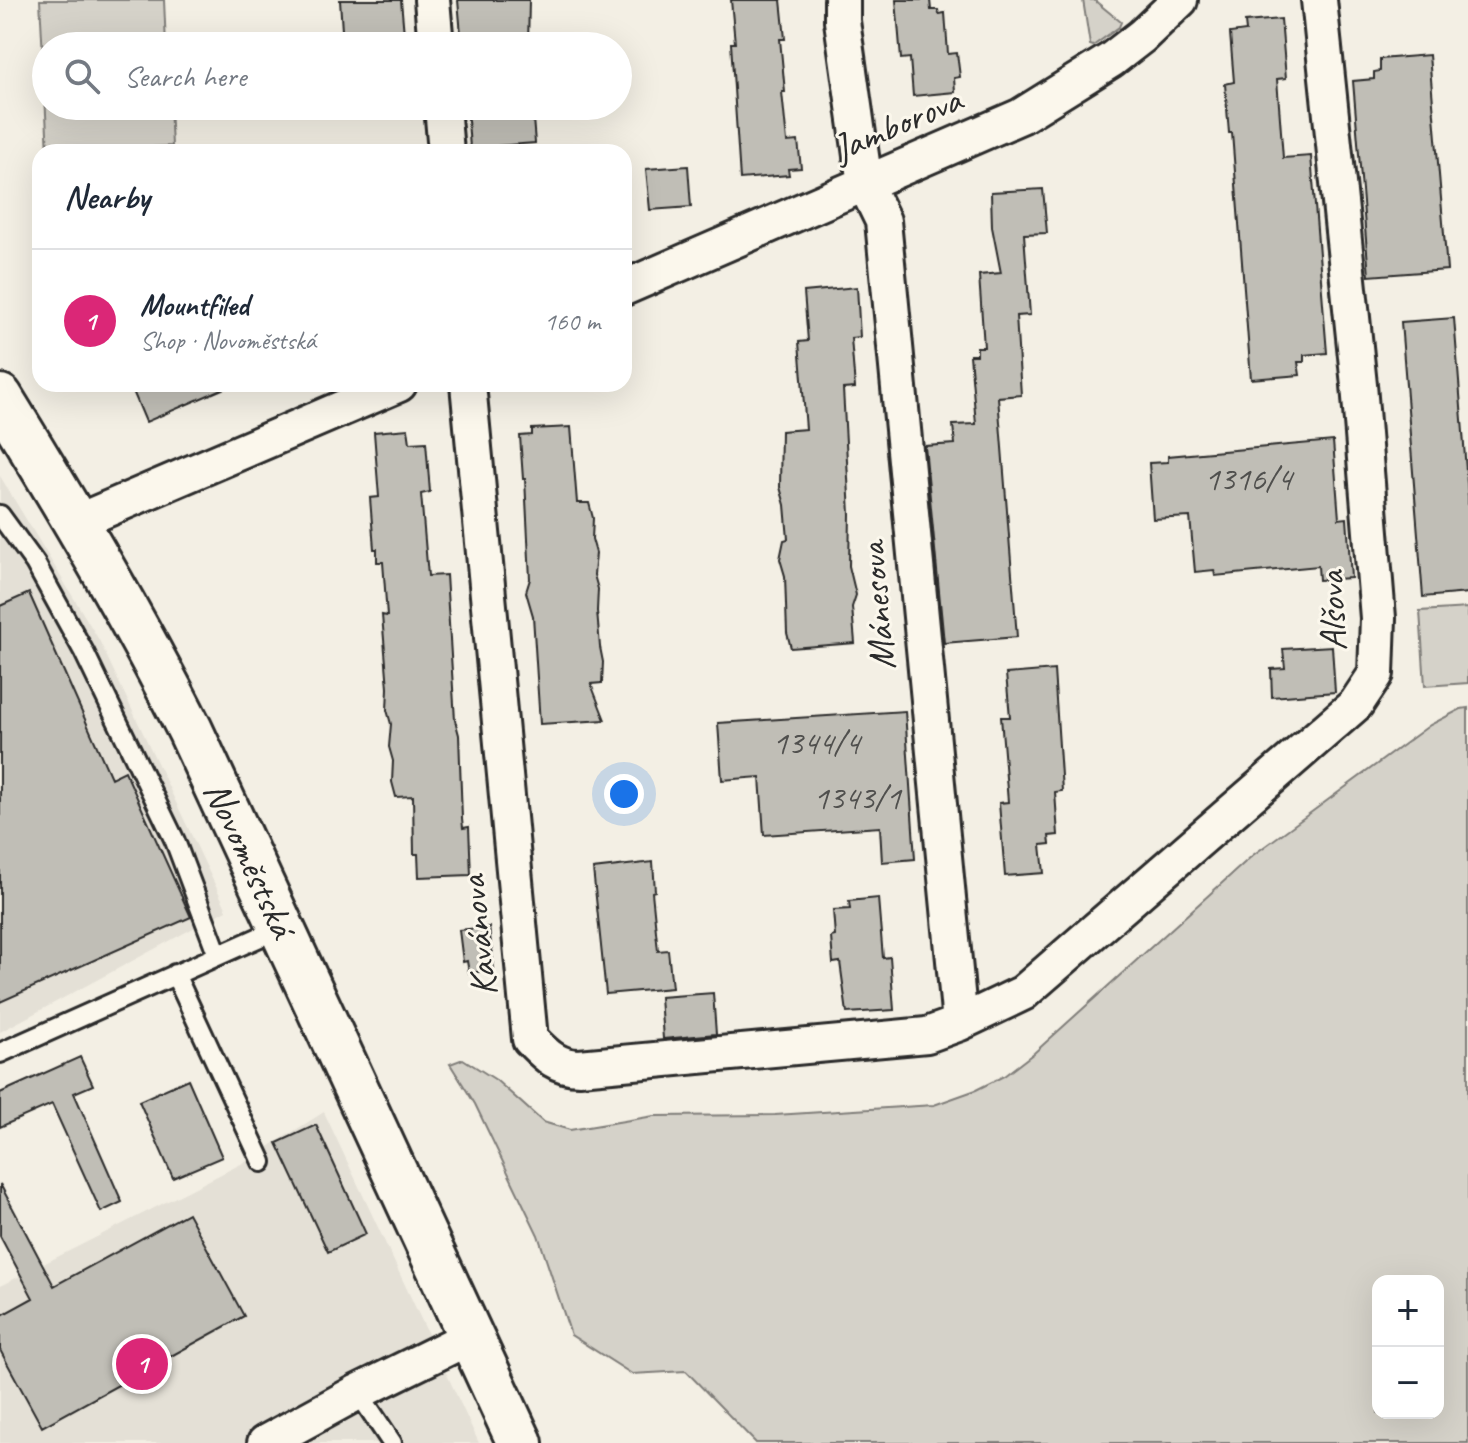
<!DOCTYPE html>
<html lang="en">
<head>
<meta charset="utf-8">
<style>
  :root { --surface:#fff; --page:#f6f6f7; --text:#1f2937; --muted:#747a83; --line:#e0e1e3; --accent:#db2777 }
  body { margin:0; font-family:Caveat,sans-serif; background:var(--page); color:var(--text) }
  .controls { position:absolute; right:24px; bottom:24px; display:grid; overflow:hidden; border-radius:16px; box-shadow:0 8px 32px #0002 }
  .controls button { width:72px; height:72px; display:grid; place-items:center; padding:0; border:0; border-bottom:2px solid var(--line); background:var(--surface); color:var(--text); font:40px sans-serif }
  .you { position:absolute; left:624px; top:794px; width:28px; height:28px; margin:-20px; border:6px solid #fff; border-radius:50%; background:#1a73e8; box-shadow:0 0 0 12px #1a73e833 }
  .badge { display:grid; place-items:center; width:52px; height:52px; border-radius:50%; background:var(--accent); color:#fff; font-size:26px; font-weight:700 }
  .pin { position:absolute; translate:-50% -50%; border:4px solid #fff; box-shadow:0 2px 8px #0006 }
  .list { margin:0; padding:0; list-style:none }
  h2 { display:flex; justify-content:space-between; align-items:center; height:104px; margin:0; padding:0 32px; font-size:34px }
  h2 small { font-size:26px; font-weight:400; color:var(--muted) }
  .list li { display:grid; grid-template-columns:52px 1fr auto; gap:24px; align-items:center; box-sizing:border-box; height:144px; padding:0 32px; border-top:2px solid var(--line) }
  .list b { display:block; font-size:30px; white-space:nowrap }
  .list p { margin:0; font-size:26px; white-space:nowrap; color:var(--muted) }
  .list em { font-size:26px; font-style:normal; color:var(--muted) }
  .icon { flex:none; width:44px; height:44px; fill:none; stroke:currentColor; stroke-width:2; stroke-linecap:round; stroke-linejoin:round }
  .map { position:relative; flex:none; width:1468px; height:1443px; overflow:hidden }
  .search { position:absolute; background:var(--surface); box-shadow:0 8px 32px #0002; left:32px; top:32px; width:600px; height:88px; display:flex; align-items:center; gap:20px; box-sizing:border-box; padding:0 28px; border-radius:44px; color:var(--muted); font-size:30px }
  .panel { position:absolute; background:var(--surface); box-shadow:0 8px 32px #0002; left:32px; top:144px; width:600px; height:248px; border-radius:24px }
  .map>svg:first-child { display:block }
</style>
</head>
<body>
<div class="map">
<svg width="1468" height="1443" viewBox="0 0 1468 1443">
  <rect width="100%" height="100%" fill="#f3efe4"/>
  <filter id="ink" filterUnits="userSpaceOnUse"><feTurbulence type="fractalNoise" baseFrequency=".0125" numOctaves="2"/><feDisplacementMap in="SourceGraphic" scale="16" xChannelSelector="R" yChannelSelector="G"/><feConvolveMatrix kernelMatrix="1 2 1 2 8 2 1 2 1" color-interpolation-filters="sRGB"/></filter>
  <g filter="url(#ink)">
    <path fill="#e4e0d6" d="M 0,476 L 99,640 L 227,910 L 0,1032 Z
      M 324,1112 L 479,1443 L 0,1443 L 0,1286 L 243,1163 Z"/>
    <path fill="#d5d2c9" stroke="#807e7a" stroke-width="2" fill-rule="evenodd" d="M 40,0 L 164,0 L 166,46 L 46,46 L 46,106 L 170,106 L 172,146 L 48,152 Z
      M 1083,0 L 1094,0 L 1121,22 L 1119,27 L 1093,46 L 1090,45 Z
      M 1468,608 L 1468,683 L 1425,686 L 1420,611 Z
      M 1468,708 L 1468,1443 L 756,1443 L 686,1371 L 632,1374 L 571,1335 L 538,1235 L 475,1104 L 450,1064 L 463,1059 L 496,1080 L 543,1122 L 570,1130 L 654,1116 L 775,1115 L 934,1105 L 976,1090 L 1004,1076 L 1034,1053 L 1253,855 L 1430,725 L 1461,709 ZM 1378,1281 L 1438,1281 L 1438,1413 L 1378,1413 Z"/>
    <path fill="#c0beb6" stroke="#2b2b2b" stroke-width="2" d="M 340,0 L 401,0 L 405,46 L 343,46 Z
      M 458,0 L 529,0 L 528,46 L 462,46 Z
      M 731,0 L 781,0 L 785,39 L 780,39 L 785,92 L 782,92 L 787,142 L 798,141 L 801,168 L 788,169 L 789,175 L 740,179 L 731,43 L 735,43 Z
      M 896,0 L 930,0 L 931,10 L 938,10 L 939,14 L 945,13 L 948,54 L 957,53 L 960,77 L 954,78 L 955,92 L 913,96 L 910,58 L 901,59 Z
      M 1281,19 L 1286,78 L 1277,79 L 1283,158 L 1311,156 L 1327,353 L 1304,355 L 1304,362 L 1298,362 L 1300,375 L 1251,379 L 1232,133 L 1229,133 L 1225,84 L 1234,82 L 1230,33 L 1246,31 L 1245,22 Z
      M 1429,55 L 1447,270 L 1369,276 L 1353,81 L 1374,79 L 1374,72 L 1380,71 L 1380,59 Z
      M 467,106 L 532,106 L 535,143 L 470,148 Z
      M 688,166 L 691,207 L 650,210 L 646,169 Z
      M 1043,189 L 1047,233 L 1024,234 L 1030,315 L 1016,316 L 1021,395 L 998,397 L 1017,637 L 944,643 L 925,446 L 955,444 L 953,425 L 976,424 L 970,355 L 977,355 L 977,347 L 984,347 L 979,275 L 1001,273 L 992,227 L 991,192 Z
      M 857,287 L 860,337 L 851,338 L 855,388 L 843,389 L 850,514 L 849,566 L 856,595 L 852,607 L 855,643 L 791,648 L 787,633 L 785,576 L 780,559 L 784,540 L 788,539 L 785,505 L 780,487 L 781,431 L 806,429 L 799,342 L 808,341 L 804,292 Z
      M 1454,318 L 1468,496 L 1468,593 L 1423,597 L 1401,322 Z
      M 130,384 L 234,384 L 146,422 Z
      M 571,427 L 577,503 L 589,503 L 593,518 L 592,539 L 596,553 L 594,575 L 598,589 L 597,611 L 600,647 L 603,662 L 602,683 L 591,684 L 605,720 L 540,724 L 533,616 L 526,592 L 530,579 L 525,479 L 523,479 L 520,436 L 532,435 L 532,429 Z
      M 408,429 L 410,443 L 426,442 L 430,492 L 421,494 L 428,576 L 446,575 L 455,720 L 459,735 L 462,818 L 463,828 L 469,827 L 471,875 L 419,877 L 418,854 L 414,854 L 413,796 L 396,797 L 392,782 L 393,761 L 389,747 L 391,724 L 387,710 L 388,688 L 382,615 L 387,616 L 383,562 L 377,562 L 377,549 L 374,549 L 370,498 L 379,497 L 374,432 Z
      M 1333,441 L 1339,519 L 1347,518 L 1351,578 L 1319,580 L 1318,566 L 1215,576 L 1214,570 L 1195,572 L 1190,517 L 1153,519 L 1149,463 L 1168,462 L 1168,456 Z
      M 29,593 L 111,778 L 125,771 L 191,917 L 0,1002 L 0,606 Z
      M 1332,646 L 1335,692 L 1272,697 L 1271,669 L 1285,668 L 1283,649 Z
      M 1054,670 L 1062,791 L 1055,792 L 1058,835 L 1049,836 L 1050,844 L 1041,845 L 1044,873 L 1005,876 L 999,803 L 1008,802 L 1001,717 L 1010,717 L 1006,674 Z
      M 905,711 L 915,859 L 882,862 L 880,827 L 764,835 L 760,777 L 722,780 L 718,723 Z
      M 653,862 L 655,891 L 652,892 L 658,951 L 668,950 L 672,988 L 606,994 L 593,869 Z
      M 878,898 L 883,958 L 890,957 L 894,1010 L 847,1013 L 840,962 L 833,963 L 831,937 L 835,936 L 833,910 L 850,909 L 849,901 Z
      M 489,927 L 494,970 L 469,973 L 467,961 L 463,962 L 459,930 Z
      M 713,993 L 716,1034 L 663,1039 L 660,997 Z
      M 80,1057 L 93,1085 L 74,1093 L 122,1202 L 101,1212 L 52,1104 L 0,1127 L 0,1093 Z
      M 188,1079 L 222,1157 L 173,1178 L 139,1101 Z
      M 316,1125 L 366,1234 L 328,1252 L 277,1143 Z
      M 0,1184 L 54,1286 L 188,1213 L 244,1316 L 42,1427 L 0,1350 L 0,1316 L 33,1298 L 0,1236 Z"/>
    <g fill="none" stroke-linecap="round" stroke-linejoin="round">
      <defs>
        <path id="lane" d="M 0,515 L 35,563 L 84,652 L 175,841 L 218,955
          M 175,974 L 262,1162
          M 0,1053 L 282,927
          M 358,1392 L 392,1443"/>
        <path id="street" d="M 432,0 L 436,46
          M 842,0 L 842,21 L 865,184 L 883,221 L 960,1023
          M 442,106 L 446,152
          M 624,288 L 1021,116 L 1111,60 L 1142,36 L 1180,0
          M 468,384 L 530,1039 C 545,1054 556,1067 579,1067 L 927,1035 L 960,1023 L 1023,993 L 1356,704 L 1376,674 L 1378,618 L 1359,385 L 1319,0
          M 77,522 L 399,384
          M 265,1443 L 358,1392 L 470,1337"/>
        <path id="secondary" d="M 0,397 C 67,506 132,615 190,730 L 520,1443"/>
      </defs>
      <use href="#lane" stroke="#2b2b2b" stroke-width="24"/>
      <use href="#street" stroke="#2b2b2b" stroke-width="40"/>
      <use href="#secondary" stroke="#2b2b2b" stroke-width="50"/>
      <use href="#lane" stroke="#fbf7ec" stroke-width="18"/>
      <use href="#street" stroke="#fbf7ec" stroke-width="34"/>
      <use href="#secondary" stroke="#fbf7ec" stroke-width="44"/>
    </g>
  </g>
  <g text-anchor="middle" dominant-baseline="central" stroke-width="6" stroke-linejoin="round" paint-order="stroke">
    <g font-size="34" fill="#50504e">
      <text x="1248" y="478">1316/4</text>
      <text x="816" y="742">1344/4</text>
      <text x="857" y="797">1343/1</text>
    </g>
    <g font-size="38" fill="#2b2b2b" stroke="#fbf7ec">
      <text transform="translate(897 124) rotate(-23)">Jamborova</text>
      <text transform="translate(877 606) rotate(-95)">Mánesova</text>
      <text transform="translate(1332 611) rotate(-92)">Alšova</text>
      <text transform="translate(250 859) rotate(65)">Novoměstská</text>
      <text transform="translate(478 936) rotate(-96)">Kavánova</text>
    </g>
  </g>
</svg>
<div class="controls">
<button>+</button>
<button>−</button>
</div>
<div class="you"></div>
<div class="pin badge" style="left:142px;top:1364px">1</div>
<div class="search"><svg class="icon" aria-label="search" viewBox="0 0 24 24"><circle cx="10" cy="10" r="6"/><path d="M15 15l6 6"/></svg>Search here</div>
<section class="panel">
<h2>Nearby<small></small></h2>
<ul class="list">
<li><span class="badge">1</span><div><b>Mountfiled</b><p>Shop · Novoměstská</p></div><em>160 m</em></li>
</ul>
</section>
</div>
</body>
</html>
